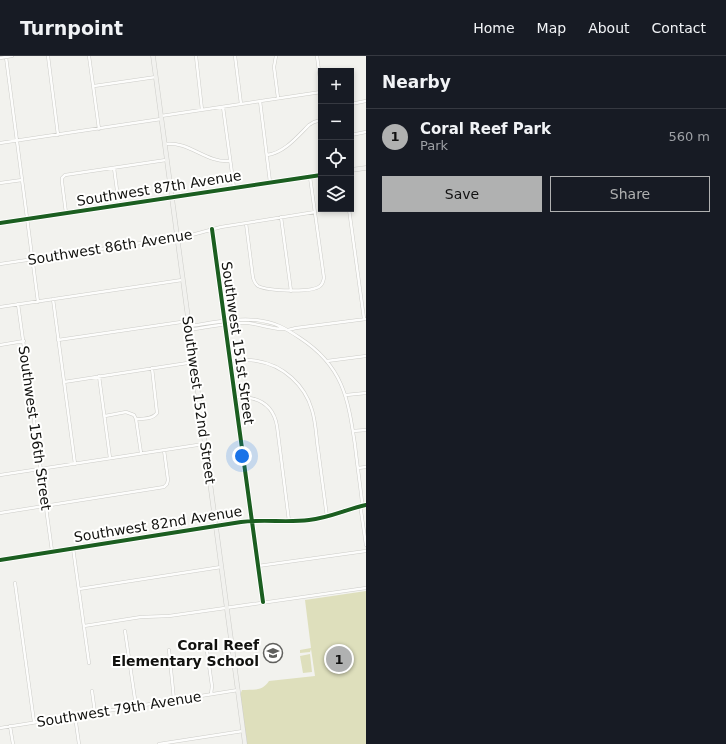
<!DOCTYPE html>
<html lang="en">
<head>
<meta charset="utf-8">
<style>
  :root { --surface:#171b24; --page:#20242c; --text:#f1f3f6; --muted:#9ea1a6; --line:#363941; --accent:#b0b1b1 }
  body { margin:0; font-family:"DejaVu Sans",sans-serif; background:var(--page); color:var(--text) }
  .controls { position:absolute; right:12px; top:12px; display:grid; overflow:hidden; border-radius:0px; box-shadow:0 2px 6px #0003 }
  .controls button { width:36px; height:36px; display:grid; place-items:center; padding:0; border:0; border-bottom:1px solid var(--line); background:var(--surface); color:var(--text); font:20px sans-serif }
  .you { position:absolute; left:242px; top:400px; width:14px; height:14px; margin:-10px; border:3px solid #fff; border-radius:50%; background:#1a73e8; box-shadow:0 0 0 6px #1a73e833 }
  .badge { display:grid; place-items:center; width:26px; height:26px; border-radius:50%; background:var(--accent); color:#111; font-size:13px; font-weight:700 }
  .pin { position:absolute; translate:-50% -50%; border:2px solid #fff; box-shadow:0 1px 4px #0006 }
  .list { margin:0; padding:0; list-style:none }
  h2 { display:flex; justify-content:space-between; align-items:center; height:52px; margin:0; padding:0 16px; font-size:17px }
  h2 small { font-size:13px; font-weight:400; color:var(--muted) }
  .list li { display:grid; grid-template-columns:26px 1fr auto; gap:12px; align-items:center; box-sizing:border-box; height:56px; padding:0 16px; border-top:1px solid var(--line) }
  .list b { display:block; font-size:15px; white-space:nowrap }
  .list p { margin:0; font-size:13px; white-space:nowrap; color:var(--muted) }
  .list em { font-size:13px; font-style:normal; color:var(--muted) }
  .actions { display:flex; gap:8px; padding:12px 16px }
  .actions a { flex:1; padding:9px 0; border:1px solid var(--accent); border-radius:0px; text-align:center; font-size:14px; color:var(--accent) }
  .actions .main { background:var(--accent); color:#111 }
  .icon { flex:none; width:22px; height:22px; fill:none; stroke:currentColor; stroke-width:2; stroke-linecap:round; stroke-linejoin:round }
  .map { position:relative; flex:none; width:366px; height:688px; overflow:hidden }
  header { display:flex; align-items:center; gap:24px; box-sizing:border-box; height:56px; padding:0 20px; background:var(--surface); border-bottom:1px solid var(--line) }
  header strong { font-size:19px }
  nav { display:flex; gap:22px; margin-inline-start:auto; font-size:14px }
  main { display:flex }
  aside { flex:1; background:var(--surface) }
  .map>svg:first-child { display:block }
</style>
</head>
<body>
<header>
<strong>Turnpoint</strong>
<nav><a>Home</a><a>Map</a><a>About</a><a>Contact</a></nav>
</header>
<main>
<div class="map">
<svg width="366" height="688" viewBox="0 0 366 688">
  <rect width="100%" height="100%" fill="#f2f2ee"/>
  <path fill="#dedfbc" d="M 366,535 L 366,688 L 247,688 L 240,639 L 242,634 C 253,633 262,636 269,625 L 315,620 L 311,593 L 310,596 L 300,597 L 300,594 L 311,592 L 305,544 Z
    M 310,598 L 312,616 L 303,617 L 300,600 Z"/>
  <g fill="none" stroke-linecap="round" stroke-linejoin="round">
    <defs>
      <path id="street" d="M 48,0 L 58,79
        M 89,0 L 99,73
        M 196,0 L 202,54
        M 235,0 L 241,48
        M 276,0 L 274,11 L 278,42
        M 317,0 L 321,30
        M 6,1 L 38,246
        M 0,2 L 12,0
        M 94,30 L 156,21
        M 260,45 L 270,126
        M 351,48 L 366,45
        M 223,51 L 234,132
        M 161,60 L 321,36
        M 351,79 L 366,76
        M 0,87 L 161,63
        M 165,88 C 190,85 205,107 230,105
        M 267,99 C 284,97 297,81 309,69 L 314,66 L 321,64
        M 114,112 L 119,149
        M 0,127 L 22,124
        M 349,153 L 364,263
        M 66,157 L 62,126 L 62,122 L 65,119 L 166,104
        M 281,161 L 291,235
        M 246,167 L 253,222 C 254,225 255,228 258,230 C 268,235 312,237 320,230 C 323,228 323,225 324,222 L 310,121
        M 212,173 L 263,546
        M 0,208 L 188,180 L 221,171 L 315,156
        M 53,243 L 75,408
        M 18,248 L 52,495
        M 0,251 L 182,224
        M 189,270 C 211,267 234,262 256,264 C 275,266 285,272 300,282 C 343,310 348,342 355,389 C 357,408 360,427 362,446 L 361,455 L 366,489
        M 189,274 C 208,271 229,266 248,267 C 259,268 275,274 284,273
        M 288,274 L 296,272 L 366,263
        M 58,284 L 188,265
        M 0,289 L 24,285
        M 230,305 C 239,304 248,303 257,305 C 283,309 305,329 312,354 C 316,367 316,380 318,393 C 321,416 324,438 327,461
        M 327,305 L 366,300
        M 99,320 L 110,402
        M 64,326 L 194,306
        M 346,339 L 366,337
        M 235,341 C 257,340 273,347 277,370 L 289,465
        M 105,360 L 126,356 L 134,359 L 136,363 L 141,397
        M 136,363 C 143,363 153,363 157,357 L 152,312
        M 353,375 L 366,374
        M 358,412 L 366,411
        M 0,419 L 204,388
        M 0,457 L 164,431 L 167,428 L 168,424 L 164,394
        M 73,492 L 89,607
        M 258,510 L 366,495
        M 15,527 L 34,666
        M 79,533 L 221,511
        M 84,570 L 141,561 L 169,560 L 366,532
        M 125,575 L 136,650
        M 206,588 L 212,630 L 211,638
        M 169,594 L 174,644
        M 92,635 L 95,657
        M 75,660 L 79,688
        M 10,670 L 13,688
        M 0,672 L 238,634
        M 159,688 L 243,675"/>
      <path id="secondary" d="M 153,0 L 245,688
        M 351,114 L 366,112
        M 0,167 L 321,119
        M 0,504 L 241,466 C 264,463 287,467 309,464 C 329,462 347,453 366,449"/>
    </defs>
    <use href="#street" stroke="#cdcdc9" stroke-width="3.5"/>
    <use href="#secondary" stroke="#cdcdc9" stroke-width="5"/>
    <use href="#street" stroke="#fdfdfc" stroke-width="2.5"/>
    <use href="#secondary" stroke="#f1f1ee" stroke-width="4"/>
    <defs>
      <path id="cycleway" d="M 0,167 L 321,119
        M 212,173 L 263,546
        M 0,504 L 241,466 C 264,463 287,467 309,464 C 329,462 347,453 366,449"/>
    </defs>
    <use href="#cycleway" stroke="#fffffe" stroke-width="6"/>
    <use href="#cycleway" stroke="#1b5e20" stroke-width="4"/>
  </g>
  <defs>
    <symbol id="school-ring" viewBox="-11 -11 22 22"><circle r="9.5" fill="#fffffe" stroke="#60605d" stroke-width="1.5"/><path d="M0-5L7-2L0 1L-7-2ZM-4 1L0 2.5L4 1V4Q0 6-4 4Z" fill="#60605d"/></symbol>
  </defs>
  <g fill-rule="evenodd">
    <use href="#school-ring" x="262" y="586" width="22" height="22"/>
  </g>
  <g text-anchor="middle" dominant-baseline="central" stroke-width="4" stroke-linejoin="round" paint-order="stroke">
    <g font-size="14" fill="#12120f" stroke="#fffffe">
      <text transform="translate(159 132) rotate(-9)">Southwest 87th Avenue</text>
      <text transform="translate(110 191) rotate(-9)">Southwest 86th Avenue</text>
      <text transform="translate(238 287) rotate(82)">Southwest 151st Street</text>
      <text transform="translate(199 344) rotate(82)">Southwest 152nd Street</text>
      <text transform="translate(35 372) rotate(82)">Southwest 156th Street</text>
      <text transform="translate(158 468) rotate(-9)">Southwest 82nd Avenue</text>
      <text transform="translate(119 653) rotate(-9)">Southwest 79th Avenue</text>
    </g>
    <g font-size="14" font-weight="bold" fill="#12120f" stroke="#fffffe" text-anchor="end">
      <text x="259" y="589">Coral Reef<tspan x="259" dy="16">Elementary School</tspan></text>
    </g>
  </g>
</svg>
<div class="controls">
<button>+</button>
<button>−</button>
<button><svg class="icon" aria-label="locate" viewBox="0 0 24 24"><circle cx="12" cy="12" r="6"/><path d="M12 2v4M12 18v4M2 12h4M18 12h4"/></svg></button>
<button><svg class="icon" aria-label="layers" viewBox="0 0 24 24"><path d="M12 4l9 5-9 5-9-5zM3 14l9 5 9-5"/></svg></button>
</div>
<div class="you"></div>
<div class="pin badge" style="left:339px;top:603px">1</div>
</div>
<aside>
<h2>Nearby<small></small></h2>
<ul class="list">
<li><span class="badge">1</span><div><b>Coral Reef Park</b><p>Park</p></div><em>560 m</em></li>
</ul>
<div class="actions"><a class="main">Save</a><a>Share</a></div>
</aside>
</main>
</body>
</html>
